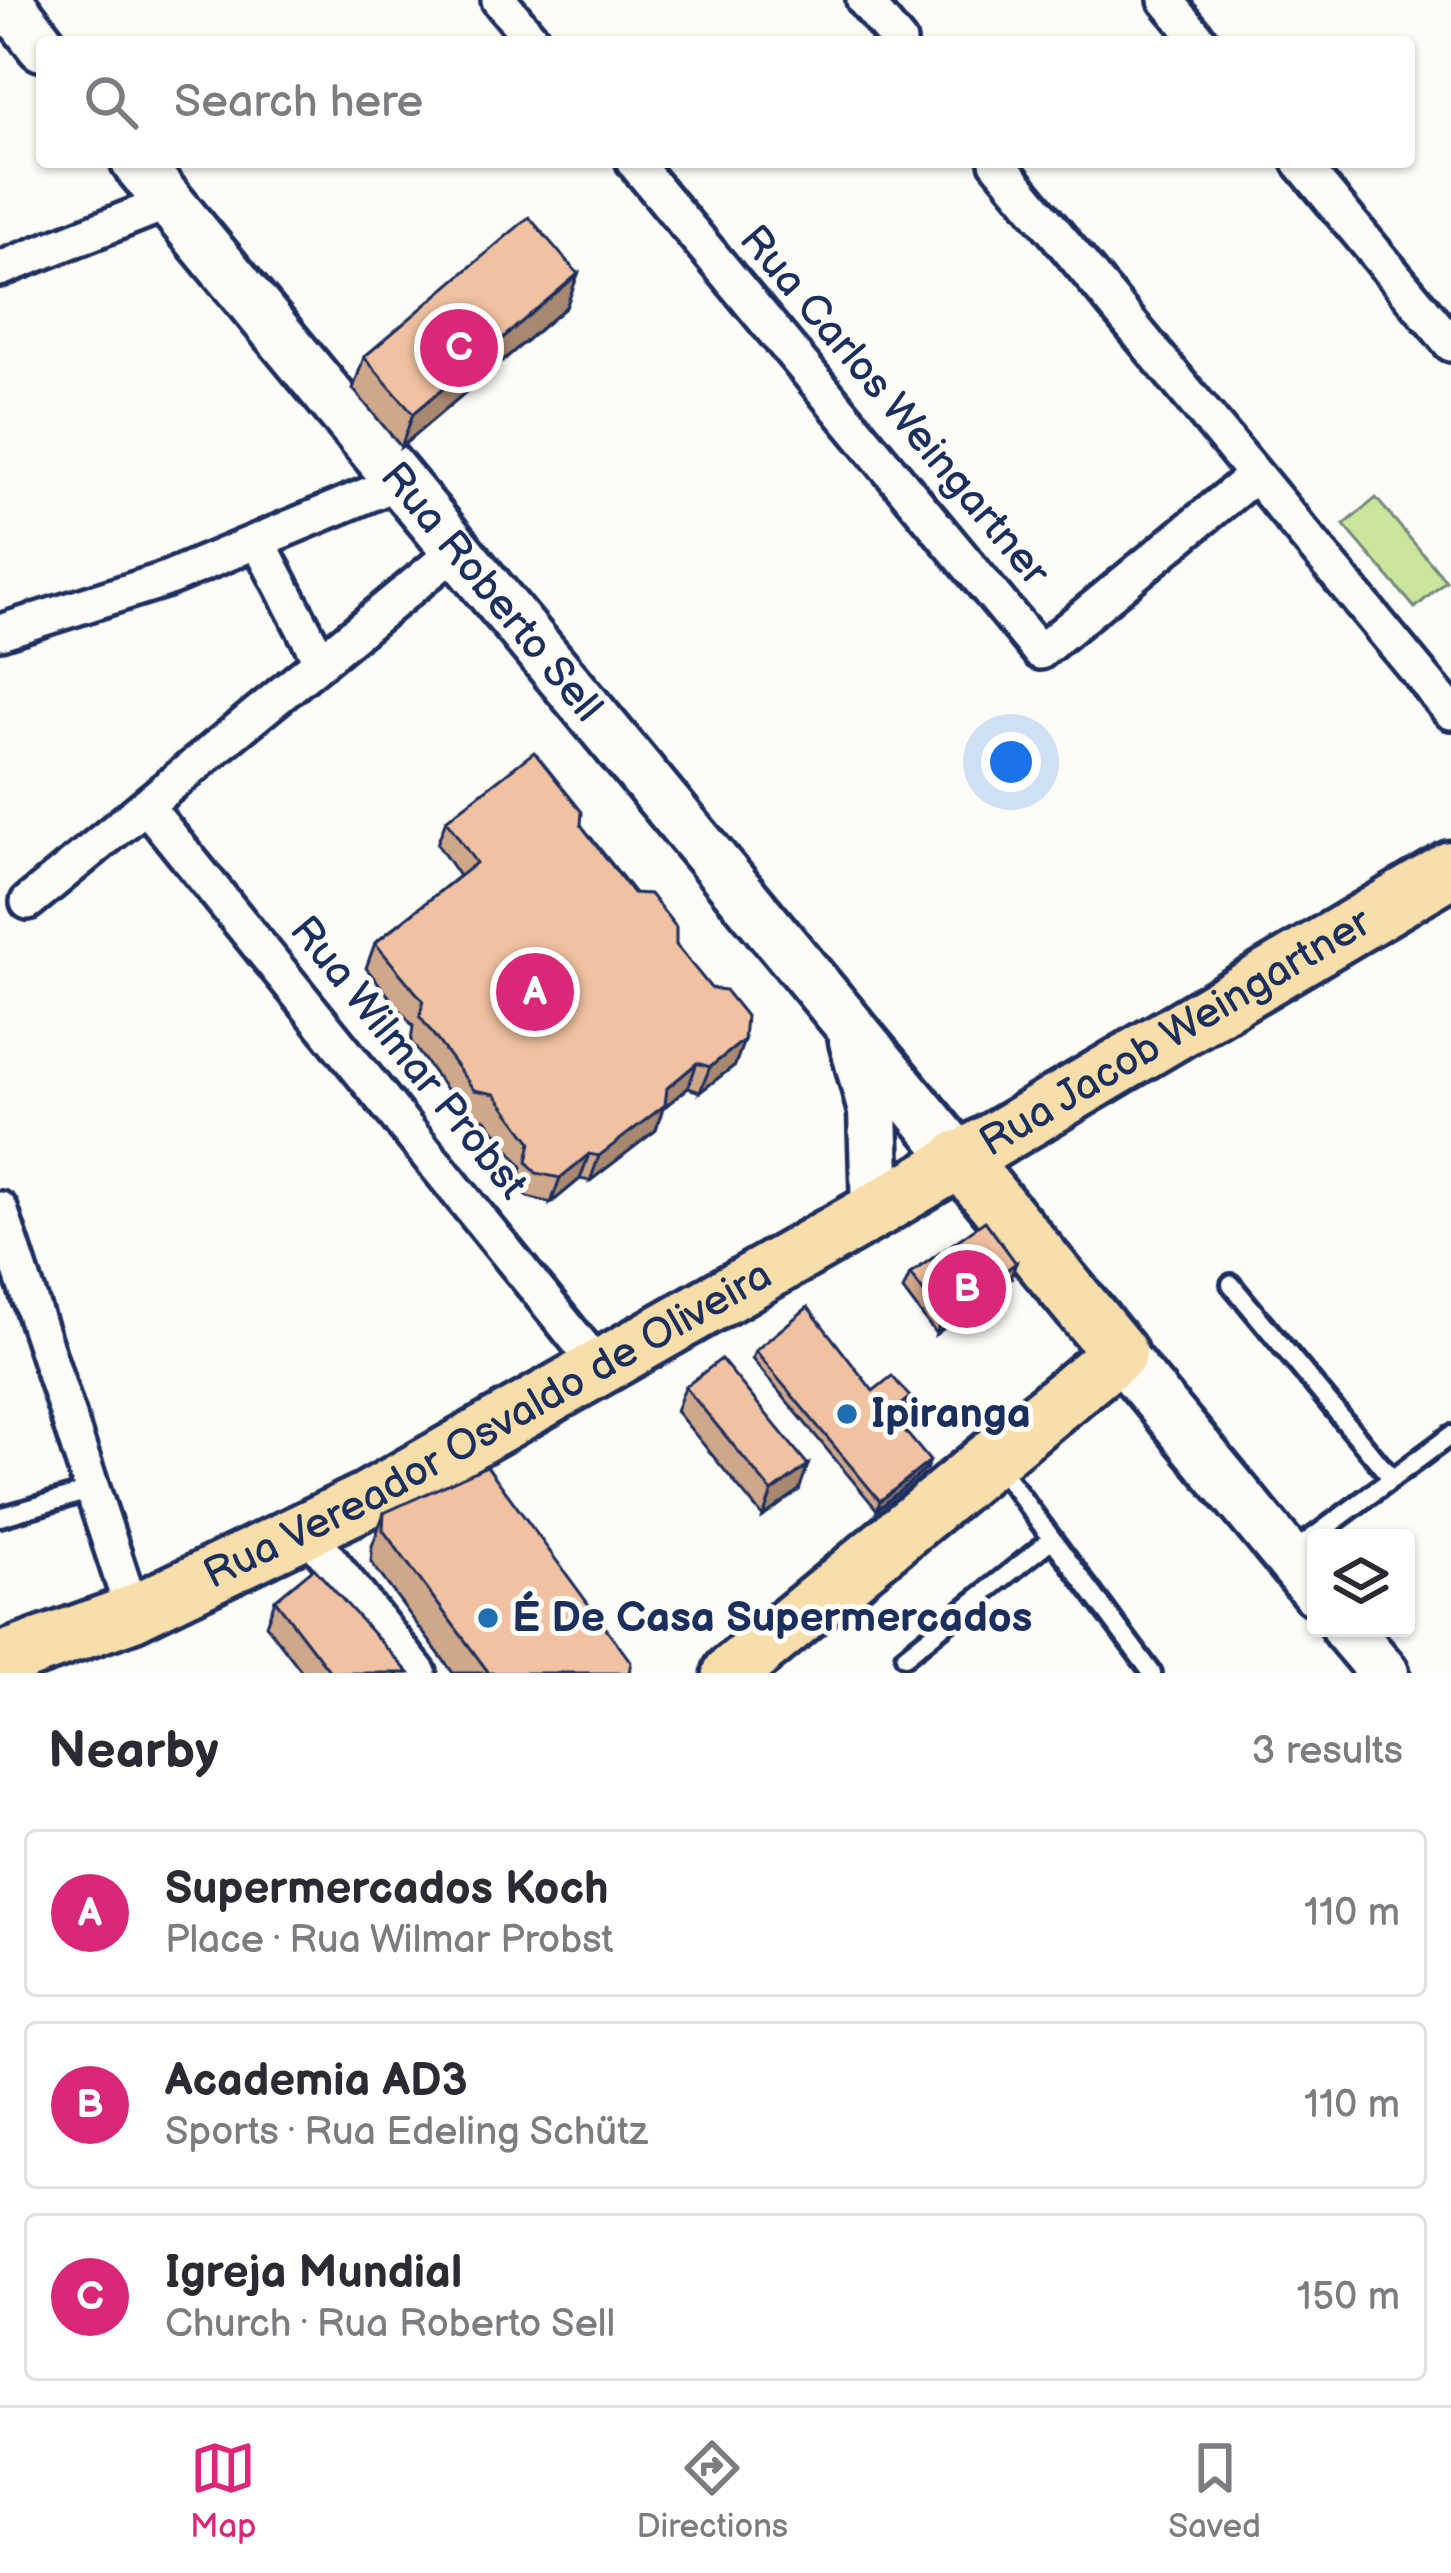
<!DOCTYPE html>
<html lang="en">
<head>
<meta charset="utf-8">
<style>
  :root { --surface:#fff; --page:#f7f7f7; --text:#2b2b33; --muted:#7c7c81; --line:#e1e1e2; --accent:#db2777 }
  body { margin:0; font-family:"Balsamiq Sans",sans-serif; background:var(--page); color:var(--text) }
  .controls { position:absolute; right:36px; bottom:36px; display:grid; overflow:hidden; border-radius:12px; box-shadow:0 3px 9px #0004 }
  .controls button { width:108px; height:108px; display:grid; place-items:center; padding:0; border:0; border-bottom:3px solid var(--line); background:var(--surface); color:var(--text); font:60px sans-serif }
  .you { position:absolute; left:1011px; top:762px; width:42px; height:42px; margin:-30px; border:9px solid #fff; border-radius:50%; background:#1a73e8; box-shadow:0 0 0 18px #1a73e833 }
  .badge { display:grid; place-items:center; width:78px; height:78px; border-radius:50%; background:var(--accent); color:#fff; font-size:39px; font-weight:700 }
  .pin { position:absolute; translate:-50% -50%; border:6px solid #fff; box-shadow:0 3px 12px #0006 }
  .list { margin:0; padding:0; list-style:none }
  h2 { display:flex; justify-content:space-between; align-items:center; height:156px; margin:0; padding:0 48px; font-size:51px }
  h2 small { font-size:39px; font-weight:400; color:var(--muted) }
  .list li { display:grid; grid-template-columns:78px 1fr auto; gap:36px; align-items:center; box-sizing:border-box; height:168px; margin:0 24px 24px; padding:0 24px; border:3px solid var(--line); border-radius:12px }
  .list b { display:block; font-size:45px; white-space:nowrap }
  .list p { margin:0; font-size:39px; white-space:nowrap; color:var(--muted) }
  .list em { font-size:39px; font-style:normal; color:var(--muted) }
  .icon { flex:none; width:66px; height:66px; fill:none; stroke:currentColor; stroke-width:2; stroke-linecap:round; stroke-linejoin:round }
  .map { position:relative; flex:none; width:1451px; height:1673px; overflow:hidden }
  .search { position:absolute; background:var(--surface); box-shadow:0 3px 9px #0004; left:36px; right:36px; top:36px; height:132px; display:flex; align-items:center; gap:30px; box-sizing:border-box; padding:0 42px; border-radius:12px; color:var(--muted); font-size:45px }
  .sheet { height:732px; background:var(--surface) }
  nav { display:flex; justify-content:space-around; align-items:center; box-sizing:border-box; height:168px; border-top:3px solid var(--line); background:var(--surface); font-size:33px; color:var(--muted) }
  nav a { display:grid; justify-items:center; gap:6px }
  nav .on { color:var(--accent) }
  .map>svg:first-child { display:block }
</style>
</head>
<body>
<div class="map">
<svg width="1451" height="1673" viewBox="0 0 1451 1673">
  <rect width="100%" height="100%" fill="#fdfcf7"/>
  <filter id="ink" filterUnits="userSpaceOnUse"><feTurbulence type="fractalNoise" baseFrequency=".00833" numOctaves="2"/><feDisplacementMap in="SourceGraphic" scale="24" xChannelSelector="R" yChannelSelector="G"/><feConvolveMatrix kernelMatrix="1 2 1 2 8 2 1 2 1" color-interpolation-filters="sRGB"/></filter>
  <g filter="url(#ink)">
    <path fill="#cbe69c" stroke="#738a7d" stroke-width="3" d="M 1376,498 L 1446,581 L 1415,608 L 1344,525 Z"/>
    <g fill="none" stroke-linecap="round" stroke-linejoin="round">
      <defs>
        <path id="service" d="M 1231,1284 L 1392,1479
          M 995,1462 L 1152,1673
          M 0,1517 L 92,1490
          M 1293,1552 L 1451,1435
          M 905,1656 L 1052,1539"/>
        <path id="minor" d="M 499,0 L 534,42
          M 864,0 L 899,42
          M 1166,0 L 1201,42
          M 634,162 L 1040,652 L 1255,475
          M 997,162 L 1451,712
          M 1300,162 L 1451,344
          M 0,269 L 169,202
          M 258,541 L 321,662
          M 0,632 L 164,580 L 401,481
          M 146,806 L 600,1368
          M 28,902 L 458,549
          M 0,1209 L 133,1613
          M 306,1530 L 419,1673"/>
        <g id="secondary">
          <path d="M 7,0 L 42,46"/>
          <path id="s1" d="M 136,162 L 959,1158"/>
          <path d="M 854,1041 L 873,1111 L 876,1210"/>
          <path d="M 1119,1353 L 1316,1591"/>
          <path d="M 1346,1628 L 1384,1673"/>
        </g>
        <g id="primary">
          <path id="s2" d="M 0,1661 L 133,1613 L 367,1500 L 876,1210 L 1451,869"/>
          <path d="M 731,1673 L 1119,1353 L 959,1158"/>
        </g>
      </defs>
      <use href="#service" stroke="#1b2f5e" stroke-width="26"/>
      <use href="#minor" stroke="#1b2f5e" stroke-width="42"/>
      <use href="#secondary" stroke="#1b2f5e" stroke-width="57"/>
      <use href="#primary" stroke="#1b2f5e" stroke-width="63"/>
      <use href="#service" stroke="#fdfcf7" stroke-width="16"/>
      <use href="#minor" stroke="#fdfcf7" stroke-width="33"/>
      <use href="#secondary" stroke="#fdfcf7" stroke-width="48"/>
      <use href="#primary" stroke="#f8deab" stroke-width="54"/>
    </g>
    <path fill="#cfa78a" stroke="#1b2f5e" stroke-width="3" d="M 578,274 L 566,307 L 401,447 L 353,389 L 364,357 Z
      M 446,820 L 581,825 L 676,945 L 744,1040 L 735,1065 L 700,1092 L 688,1088 L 663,1108 L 656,1130 L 590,1181 L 580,1179 L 551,1203 L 527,1197 L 518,1186 L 522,1167 L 486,1119 L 465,1115 L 411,1042 L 413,1026 L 366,968 L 375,943 L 459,876 L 437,844 Z
      M 910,1274 L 1010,1279 L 936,1334 L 903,1290 Z
      M 755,1351 L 873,1391 L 910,1397 L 906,1406 L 893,1417 L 926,1469 L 877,1510 L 752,1359 Z
      M 685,1387 L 799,1490 L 763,1517 L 676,1411 Z
      M 384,1513 L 630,1673 L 453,1673 L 371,1562 L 372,1546 Z
      M 275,1600 L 409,1673 L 303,1673 L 266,1625 Z"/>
    <path fill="#a98871" stroke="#1b2f5e" stroke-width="3" d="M 578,274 L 566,307 L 401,447 L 413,414 Z
      M 744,1040 L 735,1065 L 700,1092 L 710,1067 Z
      M 697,1063 L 688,1088 L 663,1108 L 656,1130 L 590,1181 L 599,1156 L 667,1088 Z
      M 589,1154 L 580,1179 L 551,1203 L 560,1178 Z
      M 1016,1263 L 1010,1279 L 936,1334 L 942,1317 Z
      M 910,1397 L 906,1406 L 887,1421 L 890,1413 Z
      M 930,1461 L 926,1469 L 877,1510 L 880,1501 Z
      M 808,1465 L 799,1490 L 763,1517 L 772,1492 Z"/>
    <path fill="#f1c2a1" stroke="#1b2f5e" stroke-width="3" d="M 529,217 L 578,274 L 413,414 L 364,357 Z
      M 534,752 L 582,812 L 581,825 L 633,893 L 650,894 L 676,927 L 676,945 L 711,988 L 725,990 L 746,1016 L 744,1040 L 710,1067 L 697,1063 L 667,1088 L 665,1105 L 599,1156 L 589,1154 L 560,1178 L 536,1173 L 527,1162 L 531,1142 L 495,1094 L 474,1090 L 420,1017 L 423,1001 L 375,943 L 476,863 L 446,820 Z
      M 985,1221 L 1016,1263 L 942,1317 L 910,1274 Z
      M 808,1307 L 873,1391 L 892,1376 L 910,1397 L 890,1413 L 930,1461 L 880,1501 L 755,1351 Z
      M 721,1359 L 808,1465 L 772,1492 L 685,1387 Z
      M 487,1466 L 631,1662 L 629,1673 L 489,1673 L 383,1530 L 384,1513 Z
      M 314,1568 L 409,1673 L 331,1673 L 275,1600 Z"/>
  </g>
  <g fill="#1f6fb2" stroke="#fdfcf7" stroke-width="4.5">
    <circle cx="847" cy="1414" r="12"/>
    <circle cx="488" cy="1618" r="12"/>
  </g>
  <g text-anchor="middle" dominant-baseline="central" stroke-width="10" stroke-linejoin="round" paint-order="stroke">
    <g font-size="42" fill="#1b2f5e" stroke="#fdfcf7">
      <text transform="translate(894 406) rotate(50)">Rua Carlos Weingartner</text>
      <text stroke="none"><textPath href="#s1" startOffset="558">Rua Roberto Sell</textPath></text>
      <text stroke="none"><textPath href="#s2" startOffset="1335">Rua Jacob Weingartner</textPath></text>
      <text transform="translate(408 1058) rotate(51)">Rua Wilmar Probst</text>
      <text stroke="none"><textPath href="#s2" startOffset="543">Rua Vereador Osvaldo de Oliveira</textPath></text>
    </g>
    <g font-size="42" font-weight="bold" fill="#1b2f5e" stroke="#fdfcf7" text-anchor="start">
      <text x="871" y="1414">Ipiranga</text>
      <text x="512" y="1618">É De Casa Supermercados</text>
    </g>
  </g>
</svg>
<div class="controls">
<button><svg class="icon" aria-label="layers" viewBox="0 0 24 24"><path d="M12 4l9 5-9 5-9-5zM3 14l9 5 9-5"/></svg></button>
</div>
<div class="you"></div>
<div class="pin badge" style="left:535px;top:992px">A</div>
<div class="pin badge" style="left:967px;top:1289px">B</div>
<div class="pin badge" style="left:459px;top:348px">C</div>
<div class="search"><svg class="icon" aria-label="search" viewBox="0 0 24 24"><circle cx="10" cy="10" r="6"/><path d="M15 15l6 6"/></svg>Search here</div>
</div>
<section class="sheet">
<h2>Nearby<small>3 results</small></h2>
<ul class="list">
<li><span class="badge">A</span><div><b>Supermercados Koch</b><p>Place · Rua Wilmar Probst</p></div><em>110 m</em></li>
<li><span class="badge">B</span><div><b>Academia AD3</b><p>Sports · Rua Edeling Schütz</p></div><em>110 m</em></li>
<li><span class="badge">C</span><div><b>Igreja Mundial</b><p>Church · Rua Roberto Sell</p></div><em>150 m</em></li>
</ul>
</section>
<nav>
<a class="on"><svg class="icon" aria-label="map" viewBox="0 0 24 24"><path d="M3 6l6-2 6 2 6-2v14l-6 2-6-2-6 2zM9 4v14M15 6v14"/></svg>Map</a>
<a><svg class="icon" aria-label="directions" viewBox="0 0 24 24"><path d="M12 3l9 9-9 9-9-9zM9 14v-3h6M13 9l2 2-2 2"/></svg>Directions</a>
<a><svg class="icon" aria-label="saved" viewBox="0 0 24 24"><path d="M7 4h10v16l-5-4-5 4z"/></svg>Saved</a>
</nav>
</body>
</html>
